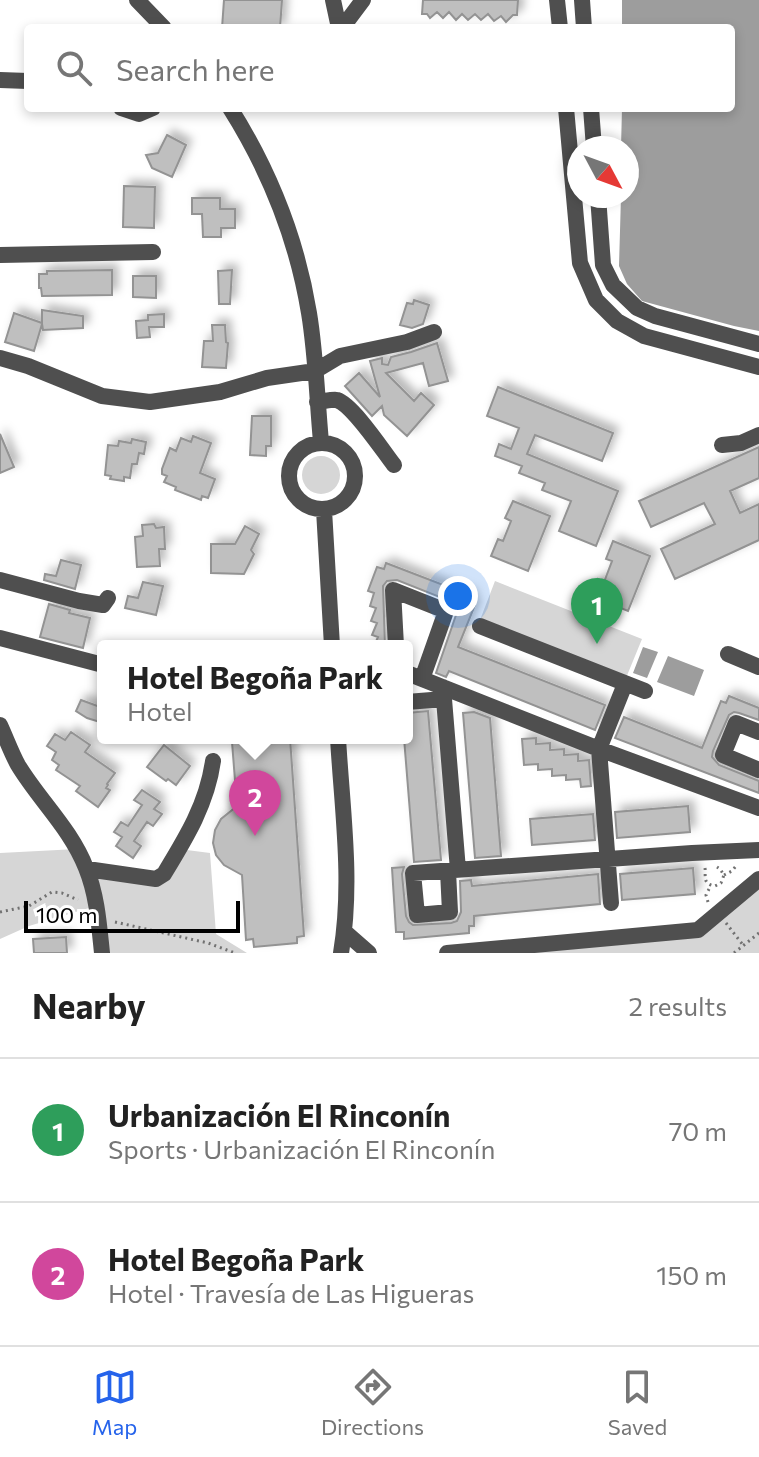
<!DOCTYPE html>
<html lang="en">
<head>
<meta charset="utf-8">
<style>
  :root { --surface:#fff; --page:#f2f2f2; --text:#222; --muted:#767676; --line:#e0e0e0; --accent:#2563eb }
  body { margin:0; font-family:Commissioner,sans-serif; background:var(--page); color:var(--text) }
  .compass { position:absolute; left:567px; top:136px; width:72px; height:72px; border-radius:50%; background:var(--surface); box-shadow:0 4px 12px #0003; rotate:131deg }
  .scale { position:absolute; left:24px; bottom:20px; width:216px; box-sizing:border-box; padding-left:8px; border:4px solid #000; border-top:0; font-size:22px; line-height:28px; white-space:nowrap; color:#000; -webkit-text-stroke:6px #fff; paint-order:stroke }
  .you { position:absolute; left:458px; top:596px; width:28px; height:28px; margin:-20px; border:6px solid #fff; border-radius:50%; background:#1a73e8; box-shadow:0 0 0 12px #1a73e833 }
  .badge { display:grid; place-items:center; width:52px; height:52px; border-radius:50%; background:var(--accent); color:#fff; font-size:26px; font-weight:700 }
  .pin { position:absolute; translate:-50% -66px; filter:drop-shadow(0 2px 4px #0008) }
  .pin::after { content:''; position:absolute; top:42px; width:28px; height:24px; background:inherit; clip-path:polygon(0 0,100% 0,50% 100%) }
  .popup { position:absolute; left:97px; top:640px; width:316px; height:104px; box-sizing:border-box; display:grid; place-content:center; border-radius:8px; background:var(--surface); filter:drop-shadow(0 2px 6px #0005); font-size:26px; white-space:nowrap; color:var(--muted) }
  .popup b { font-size:30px; color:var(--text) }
  .popup::after { content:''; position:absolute; left:50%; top:100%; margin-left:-16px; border:16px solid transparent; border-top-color:var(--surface) }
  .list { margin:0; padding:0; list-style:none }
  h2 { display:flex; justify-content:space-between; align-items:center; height:104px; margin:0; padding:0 32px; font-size:34px }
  h2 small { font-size:26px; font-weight:400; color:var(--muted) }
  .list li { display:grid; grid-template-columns:52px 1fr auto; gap:24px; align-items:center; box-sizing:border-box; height:144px; padding:0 32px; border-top:2px solid var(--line) }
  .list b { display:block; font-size:30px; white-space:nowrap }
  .list p { margin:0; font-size:26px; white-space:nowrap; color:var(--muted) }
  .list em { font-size:26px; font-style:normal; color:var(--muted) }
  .icon { flex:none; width:44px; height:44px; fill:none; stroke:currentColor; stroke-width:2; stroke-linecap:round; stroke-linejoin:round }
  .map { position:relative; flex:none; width:759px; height:953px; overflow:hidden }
  .search { position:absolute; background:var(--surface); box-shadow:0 4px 12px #0003; left:24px; right:24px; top:24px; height:88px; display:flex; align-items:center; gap:20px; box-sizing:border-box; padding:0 28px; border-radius:8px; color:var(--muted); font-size:30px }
  .sheet { height:392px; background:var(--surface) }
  nav { display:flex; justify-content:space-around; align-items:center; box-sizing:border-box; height:112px; border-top:2px solid var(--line); background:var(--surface); font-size:22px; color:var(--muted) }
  nav a { display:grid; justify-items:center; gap:4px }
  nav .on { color:var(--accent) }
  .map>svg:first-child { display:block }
</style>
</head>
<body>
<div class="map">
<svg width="759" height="953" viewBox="0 0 759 953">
  <defs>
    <filter id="shadow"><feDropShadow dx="5.5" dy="-5.5" stdDeviation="4" flood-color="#0004"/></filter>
  </defs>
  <rect width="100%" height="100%" fill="#fff"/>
  <path fill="#d6d6d6" d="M302 475a19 19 0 1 1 38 0a19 19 0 1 1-38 0Z
    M 495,581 L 642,639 L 626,678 L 480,620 Z
    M 77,849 L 87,869 L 156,879 L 179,849 L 210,853 L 216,934 L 247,953 L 102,953 L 89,908 L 29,926 L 0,939 L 0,853 Z
    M 759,879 L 759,953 L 447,953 L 698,930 Z"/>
  <path fill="#9d9d9d" d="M 622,0 L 759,0 L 759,331 L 734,326 L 642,301 L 627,284 L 619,266 L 621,196 L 627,196 L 627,148 L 621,148 L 622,108 L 731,108 L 731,28 L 622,28 Z
    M 643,647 L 658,652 L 647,678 L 633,673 Z
    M 668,656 L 704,670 L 694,696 L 657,682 Z"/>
  <path fill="#bfbfbf" stroke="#939393" stroke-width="2" filter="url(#shadow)" d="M 224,0 L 282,0 L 280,28 L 222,28 Z
    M 423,0 L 518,0 L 517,15 L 513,15 L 506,22 L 501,16 L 494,21 L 488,14 L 481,20 L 475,14 L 468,20 L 462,14 L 456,20 L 449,12 L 443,18 L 437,12 L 430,18 L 427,14 L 422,14 Z
    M 167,135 L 186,145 L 172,177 L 152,168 L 146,155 L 158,153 Z
    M 124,186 L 155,187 L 154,228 L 123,227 Z
    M 192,198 L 220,198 L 220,209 L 235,209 L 235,228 L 221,228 L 221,237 L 203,237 L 202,214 L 192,214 Z
    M 112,270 L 112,295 L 42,296 L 41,288 L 39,288 L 39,274 L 47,274 L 47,271 Z
    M 232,270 L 230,304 L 219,304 L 218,271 Z
    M 133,276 L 156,276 L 156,298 L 133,297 Z
    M 414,300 L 429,305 L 423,324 L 412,328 L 400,325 L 407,303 L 413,304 Z
    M 42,310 L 83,316 L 83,328 L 43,330 L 42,324 L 34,351 L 5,342 L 14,313 L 42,323 Z
    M 164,314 L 164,327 L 149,327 L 150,337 L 137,338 L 136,321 L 148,320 L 148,315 Z
    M 212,325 L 225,325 L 226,342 L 228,343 L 226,368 L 202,367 L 204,341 L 213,341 Z
    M 437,343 L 448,381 L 429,386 L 423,363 L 386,373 L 414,401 L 421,393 L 434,405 L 407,436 L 384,415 L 382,406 L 372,416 L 345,386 L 359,373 L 380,397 L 370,361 L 382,358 L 382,364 L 388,365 L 391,357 L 411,352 Z
    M 498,387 L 613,433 L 602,461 L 535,435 L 527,454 L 618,491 L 596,546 L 559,531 L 571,501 L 542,490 L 545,483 L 519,473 L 522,466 L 495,456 L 499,444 L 511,449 L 519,428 L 487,416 Z
    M 252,416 L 271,416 L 271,446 L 266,446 L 266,456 L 250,455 Z
    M 0,434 L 14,467 L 0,473 Z
    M 193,436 L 211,443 L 200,473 L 215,479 L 208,498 L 202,496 L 201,500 L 175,490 L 176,487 L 164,482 L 167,476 L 162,474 L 162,469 L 170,448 L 176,451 L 181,438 L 191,442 Z
    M 132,439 L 146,442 L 144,454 L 139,453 L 137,464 L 132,464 L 130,478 L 124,477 L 124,481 L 110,479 L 111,476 L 105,475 L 108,445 L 118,446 L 119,441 L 131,443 Z
    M 759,447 L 759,478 L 730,491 L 740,513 L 759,504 L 759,540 L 675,579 L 661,549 L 715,524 L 704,503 L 651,527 L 639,501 Z
    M 513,501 L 550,516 L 528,571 L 491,556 L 498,539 L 503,541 L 511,521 L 505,518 Z
    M 154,524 L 156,528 L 164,527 L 165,549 L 159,549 L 160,566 L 137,567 L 135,537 L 143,536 L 142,525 Z
    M 245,526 L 259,534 L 251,550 L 254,554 L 244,574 L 211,573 L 211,544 L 235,544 Z
    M 613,541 L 650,556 L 628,611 L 591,596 L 598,579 L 604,582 L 612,561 L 606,559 Z
    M 61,560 L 81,565 L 75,589 L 44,580 L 45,574 L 56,576 Z
    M 386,563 L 472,596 L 469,602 L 475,605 L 458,647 L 605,705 L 595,730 L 449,671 L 446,677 L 436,673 L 456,615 L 457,608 L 450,601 L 397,580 L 387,581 L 383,586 L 385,646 L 374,646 L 378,637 L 372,635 L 377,623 L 371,621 L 376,608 L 370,606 L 374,593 L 368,591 L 377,567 L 384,569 Z
    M 143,582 L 163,586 L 156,615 L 125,608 L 128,596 L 138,598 Z
    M 49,604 L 70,610 L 69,613 L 90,618 L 83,648 L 40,637 Z
    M 729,696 L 759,708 L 759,720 L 739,713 L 734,712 L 729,715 L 713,751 L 712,757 L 719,765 L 759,781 L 759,793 L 615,738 L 624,717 L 702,748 L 721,701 L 726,703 Z
    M 81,700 L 103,708 L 103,723 L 87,718 L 76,711 Z
    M 428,711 L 441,860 L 414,862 L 404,738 L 407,738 L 407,713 Z
    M 474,712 L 490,718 L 501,856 L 475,858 L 463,713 Z
    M 71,732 L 90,745 L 85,752 L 115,773 L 107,784 L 108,785 L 106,788 L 110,790 L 98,807 L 76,791 L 80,786 L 56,770 L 59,765 L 52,760 L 56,752 L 47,746 L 55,734 L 65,740 Z
    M 239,738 L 290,738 L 304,936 L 297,937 L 297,943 L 254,947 L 253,939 L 246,940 L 242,875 L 224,865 L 216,855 L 213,843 L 215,830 L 221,819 L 237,806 L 232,742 L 240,742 Z
    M 536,738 L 536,744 L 550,743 L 550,750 L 564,749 L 564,755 L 578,754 L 578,761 L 589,760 L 591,786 L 581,787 L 580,779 L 566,780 L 566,775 L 552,776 L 552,769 L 538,770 L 538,764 L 524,765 L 522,739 Z
    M 164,745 L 190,766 L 176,785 L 168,779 L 166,781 L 147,767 Z
    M 142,790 L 160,802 L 154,809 L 162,814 L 153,826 L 147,822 L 134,841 L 141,846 L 133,858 L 116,846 L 122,837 L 114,832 L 121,822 L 128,826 L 142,805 L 134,800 Z
    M 688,806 L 690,832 L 617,838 L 615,812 Z
    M 593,814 L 595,840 L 532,845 L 530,819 Z
    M 404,867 L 402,874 L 406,916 L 409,922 L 413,925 L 451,923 L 457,921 L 461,912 L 460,881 L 471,880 L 472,886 L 598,874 L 600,904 L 474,916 L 474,926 L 469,926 L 469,933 L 404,939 L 404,932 L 396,932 L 392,868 Z
    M 693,868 L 695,894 L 622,900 L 620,874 Z
    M 66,937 L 67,953 L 34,953 L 33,939 Z"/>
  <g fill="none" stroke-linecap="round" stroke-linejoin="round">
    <path stroke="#717171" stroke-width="3" stroke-dasharray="2 4" stroke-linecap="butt" d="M 705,868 C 706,876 702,884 715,886 L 721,883 L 724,875 L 720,869 L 717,867
      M 724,875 L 732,871 L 736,866
      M 708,902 L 706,895 L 710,887
      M 0,912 L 29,906 L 52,892 L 62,893 L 78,900
      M 115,922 L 208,943 L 235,953
      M 726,923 L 743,945
      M 734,953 L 759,933"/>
    <path stroke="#4f4f4f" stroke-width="16" d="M 137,0 L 164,28
      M 333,0 L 339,28
      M 557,0 L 560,28
      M 582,0 L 584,28
      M 342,28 L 363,0
      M 0,80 L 28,81
      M 121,108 L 139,114 L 153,108
      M 230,108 C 269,170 297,240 309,313 C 316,355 317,399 321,442
      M 566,108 L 580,263 L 596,300 L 617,321 L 644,336 L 759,367
      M 591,108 L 594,148
      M 598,196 L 603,265 L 613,285 L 637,308 L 655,316 L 759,344
      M 0,255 L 153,252
      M 0,358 L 28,366 L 102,396 L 150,402 L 220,392 L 267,378 L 315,371 L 340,356 L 407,342 L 434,332
      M 317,402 C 322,402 332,399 337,400 C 353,405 383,451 394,465
      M289 476a33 33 0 1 1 66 0a33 33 0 1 1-66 0Z
      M 722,445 L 741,443 L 759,435
      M 324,510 L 332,646
      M 0,580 L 79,601 L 103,605 L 108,598
      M 480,626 L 645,691
      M 0,638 L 103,665
      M 396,646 L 393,590 L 446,611 L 422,679
      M 728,654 L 759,667
      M 407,673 L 599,749 L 759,808
      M 443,687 L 458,870
      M 407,702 L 444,699
      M 0,725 C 6,738 11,752 18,765 C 39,800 71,829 86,868 C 97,895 99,924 102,953
      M 759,732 L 736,723 L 723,755 L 759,770
      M 338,738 C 342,809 353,882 341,953
      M 87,869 L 156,879 L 164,874 C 186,838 207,804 213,761
      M 448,871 L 450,912 L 417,915 L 413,873 L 692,853 L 759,850
      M 611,903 L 599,749 L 625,684
      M 345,932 L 369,953
      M 447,953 L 698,930 L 759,879"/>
  </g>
</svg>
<svg class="compass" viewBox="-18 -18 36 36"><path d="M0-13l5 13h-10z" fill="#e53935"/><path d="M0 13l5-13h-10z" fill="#767676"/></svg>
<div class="scale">100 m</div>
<div class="you"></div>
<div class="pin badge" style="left:597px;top:644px;background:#2e9e5b">1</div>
<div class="pin badge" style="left:255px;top:836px;background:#d1479c">2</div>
<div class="popup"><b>Hotel Begoña Park</b>Hotel</div>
<div class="search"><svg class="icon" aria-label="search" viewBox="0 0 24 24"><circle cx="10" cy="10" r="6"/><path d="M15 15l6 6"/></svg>Search here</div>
</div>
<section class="sheet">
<h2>Nearby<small>2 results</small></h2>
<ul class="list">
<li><span class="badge" style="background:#2e9e5b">1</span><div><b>Urbanización El Rinconín</b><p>Sports · Urbanización El Rinconín</p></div><em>70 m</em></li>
<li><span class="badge" style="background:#d1479c">2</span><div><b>Hotel Begoña Park</b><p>Hotel · Travesía de Las Higueras</p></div><em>150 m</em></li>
</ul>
</section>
<nav>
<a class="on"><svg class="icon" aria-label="map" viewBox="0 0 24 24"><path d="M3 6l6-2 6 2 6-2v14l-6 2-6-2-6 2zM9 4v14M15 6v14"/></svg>Map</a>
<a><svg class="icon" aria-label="directions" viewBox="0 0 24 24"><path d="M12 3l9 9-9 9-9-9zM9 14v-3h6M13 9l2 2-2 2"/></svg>Directions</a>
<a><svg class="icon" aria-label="saved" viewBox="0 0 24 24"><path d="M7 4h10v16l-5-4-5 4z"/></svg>Saved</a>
</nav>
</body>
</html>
